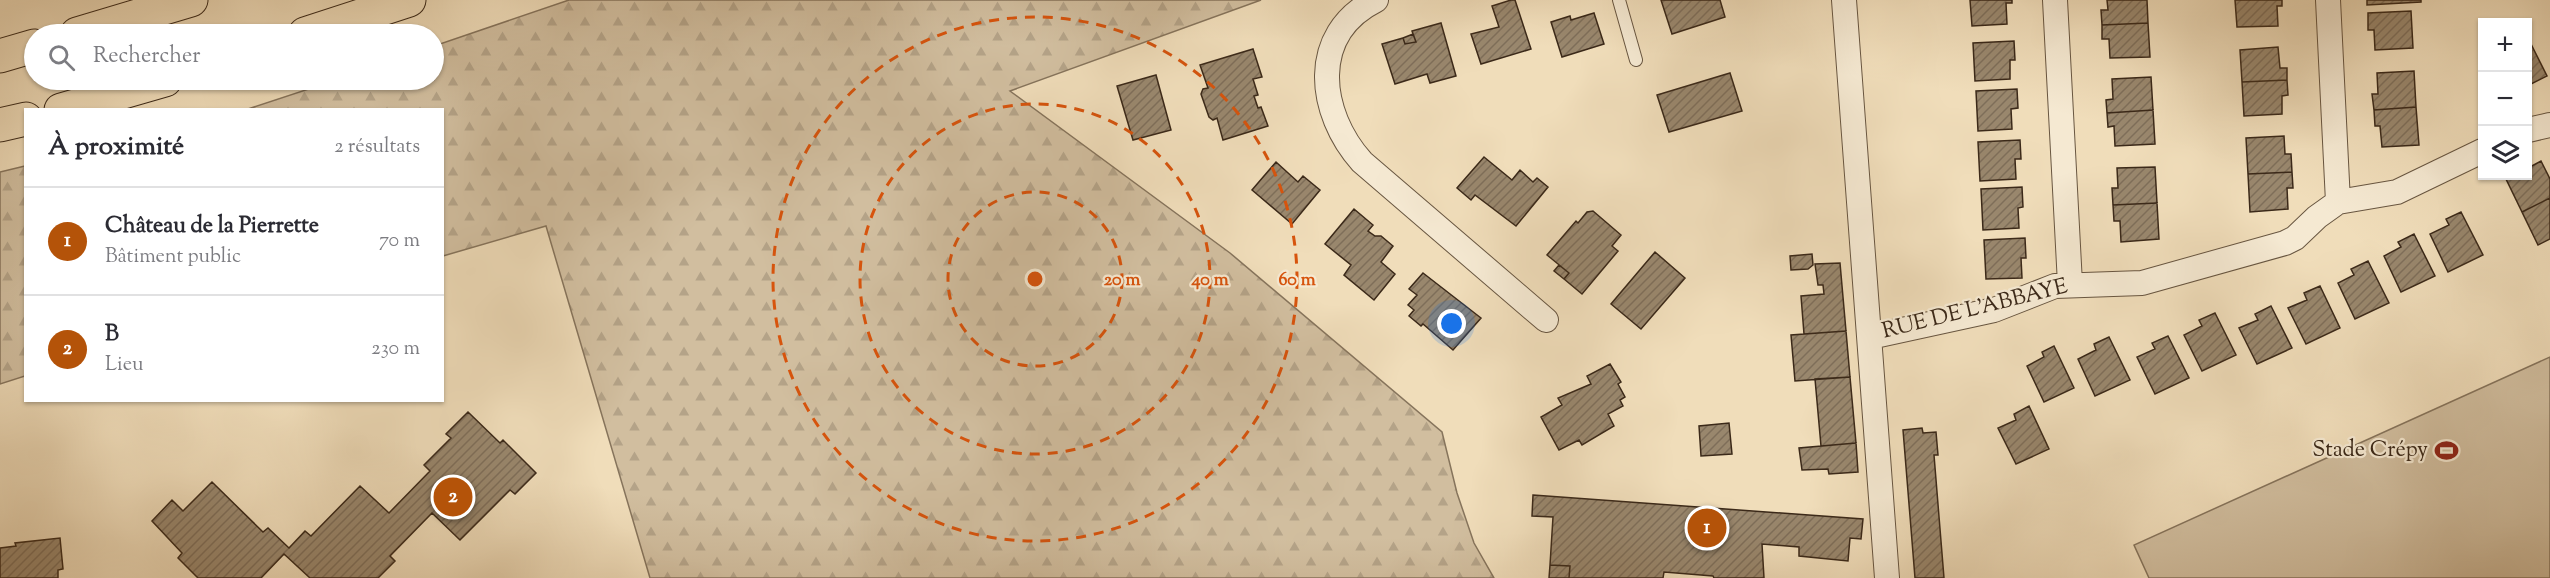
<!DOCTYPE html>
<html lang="fr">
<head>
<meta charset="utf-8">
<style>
  :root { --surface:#fff; --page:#f2f2f3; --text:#2b2b33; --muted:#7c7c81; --line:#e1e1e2; --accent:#b45309 }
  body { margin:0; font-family:"Sorts Mill Goudy",serif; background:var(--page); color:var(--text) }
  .controls { position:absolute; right:18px; top:18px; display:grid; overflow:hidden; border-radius:0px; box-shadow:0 2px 4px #0004 }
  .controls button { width:54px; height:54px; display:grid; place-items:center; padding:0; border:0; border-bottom:2px solid var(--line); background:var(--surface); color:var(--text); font:30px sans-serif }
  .you { position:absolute; left:1452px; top:324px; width:21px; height:21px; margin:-15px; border:4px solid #fff; border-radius:50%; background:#1a73e8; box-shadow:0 0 0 9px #1a73e833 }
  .badge { display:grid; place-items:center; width:39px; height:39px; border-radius:50%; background:var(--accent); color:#fff; font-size:20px; font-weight:700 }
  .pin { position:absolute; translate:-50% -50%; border:3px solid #fff; box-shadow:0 2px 6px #0006 }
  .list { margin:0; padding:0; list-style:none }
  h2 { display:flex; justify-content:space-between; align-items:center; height:78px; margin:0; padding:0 24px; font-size:26px }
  h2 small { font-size:20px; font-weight:400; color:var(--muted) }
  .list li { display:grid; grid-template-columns:39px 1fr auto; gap:18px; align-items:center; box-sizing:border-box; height:108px; padding:0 24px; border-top:2px solid var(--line) }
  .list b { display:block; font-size:22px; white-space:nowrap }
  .list p { margin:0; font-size:20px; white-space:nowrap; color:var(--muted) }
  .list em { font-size:20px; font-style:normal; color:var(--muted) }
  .icon { flex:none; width:33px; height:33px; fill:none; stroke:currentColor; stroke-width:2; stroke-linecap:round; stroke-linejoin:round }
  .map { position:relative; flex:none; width:2550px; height:578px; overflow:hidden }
  .search { position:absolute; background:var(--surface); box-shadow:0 2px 4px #0004; left:24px; top:24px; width:420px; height:66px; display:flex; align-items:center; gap:15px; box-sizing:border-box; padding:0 21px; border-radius:33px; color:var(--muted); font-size:22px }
  .panel { position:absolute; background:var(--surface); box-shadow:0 2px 4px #0004; left:24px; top:108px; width:420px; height:294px; border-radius:0px }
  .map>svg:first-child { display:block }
</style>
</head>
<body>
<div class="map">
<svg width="2550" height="578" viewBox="0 0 2550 578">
  <defs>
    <pattern id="forest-firs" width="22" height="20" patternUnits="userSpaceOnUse" patternTransform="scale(1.5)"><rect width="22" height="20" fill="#d1be9f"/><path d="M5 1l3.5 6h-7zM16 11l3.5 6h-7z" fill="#b4a388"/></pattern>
    <pattern id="building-hatch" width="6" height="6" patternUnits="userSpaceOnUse" patternTransform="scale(1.5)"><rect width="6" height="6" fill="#99876d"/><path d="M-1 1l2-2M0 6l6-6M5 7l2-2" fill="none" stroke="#7e6e59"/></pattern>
  </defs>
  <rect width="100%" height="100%" fill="#f0ddba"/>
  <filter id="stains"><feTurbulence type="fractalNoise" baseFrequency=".00333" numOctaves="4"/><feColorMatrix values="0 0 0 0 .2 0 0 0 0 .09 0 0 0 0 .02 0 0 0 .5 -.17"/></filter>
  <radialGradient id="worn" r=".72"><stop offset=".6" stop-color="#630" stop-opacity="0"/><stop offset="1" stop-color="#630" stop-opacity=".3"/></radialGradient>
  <path fill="url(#forest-firs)" stroke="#86745c" stroke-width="1.5" d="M 569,0 L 1261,0 L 1010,91 L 1230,253 L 1442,432 L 1457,493 L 1474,543 L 1494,578 L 650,578 L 546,226 L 443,256 L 442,110 L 248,109 L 336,80 L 434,80 L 434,46 Z
    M 25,166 L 25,376 L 0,384 L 0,172 Z"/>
  <path fill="#d1be9f" stroke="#86745c" stroke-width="1.5" d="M 2550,357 L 2550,578 L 2149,578 L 2134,545 Z"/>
  <path fill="url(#building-hatch)" stroke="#3b2919" stroke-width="1.5" d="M 1511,0 L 1515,0 L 1531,49 L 1481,64 L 1471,34 L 1499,27 L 1492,6 Z
    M 1661,0 L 1720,0 L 1725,17 L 1672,34 Z
    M 1970,0 L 2012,0 L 2012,3 L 2006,3 L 2007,24 L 1972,26 Z
    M 2107,0 L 2147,0 L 2148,23 L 2102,25 L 2101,10 L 2108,10 Z
    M 2235,0 L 2282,0 L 2282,6 L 2277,6 L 2278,26 L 2237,27 Z
    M 2367,0 L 2421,0 L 2421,2 L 2367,5 Z
    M 2411,11 L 2413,48 L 2375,50 L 2374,30 L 2368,30 L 2368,13 Z
    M 1594,13 L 1604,44 L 1562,57 L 1551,22 L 1570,16 L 1571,20 Z
    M 1441,23 L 1456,76 L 1430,83 L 1427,74 L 1395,84 L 1382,44 L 1403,38 L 1405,44 L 1416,42 L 1412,31 Z
    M 2148,23 L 2150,57 L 2110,58 L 2109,39 L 2102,39 L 2102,25 Z
    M 1413,34 L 1416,42 L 1405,44 L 1403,38 Z
    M 2528,38 L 2547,76 L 2531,84 L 2528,79 Z
    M 2014,41 L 2015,60 L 2010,60 L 2010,79 L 1975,81 L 1973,43 Z
    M 2278,47 L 2280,68 L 2287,68 L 2287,80 L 2242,82 L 2240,50 Z
    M 1253,49 L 1262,77 L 1253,79 L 1258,95 L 1254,96 L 1258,108 L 1261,107 L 1268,126 L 1223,140 L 1217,118 L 1213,120 L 1209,117 L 1201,94 L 1203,89 L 1208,88 L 1200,65 Z
    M 2414,71 L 2416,107 L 2374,110 L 2372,94 L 2378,94 L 2377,73 Z
    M 1730,73 L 1742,111 L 1669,132 L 1657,95 Z
    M 1156,75 L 1171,130 L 1133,140 L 1117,86 Z
    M 2151,77 L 2153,110 L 2107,113 L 2106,100 L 2113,99 L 2112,79 Z
    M 2287,80 L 2288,95 L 2282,96 L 2282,114 L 2244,116 L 2242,82 Z
    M 2017,89 L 2018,108 L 2011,109 L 2012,129 L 1978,131 L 1976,91 Z
    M 2416,107 L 2419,145 L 2382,147 L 2380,126 L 2375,126 L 2374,110 Z
    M 2153,110 L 2155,144 L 2115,146 L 2114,126 L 2108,127 L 2107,113 Z
    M 2284,136 L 2285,154 L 2291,154 L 2292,172 L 2248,174 L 2246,138 Z
    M 2020,140 L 2021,159 L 2015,159 L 2016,179 L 1980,181 L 1978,142 Z
    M 1484,157 L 1512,180 L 1520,170 L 1533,182 L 1537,178 L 1548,187 L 1516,226 L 1475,195 L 1471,200 L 1457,188 Z
    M 2541,161 L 2550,179 L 2550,198 L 2522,212 L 2506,179 L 2512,176 L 2528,176 L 2528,168 Z
    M 1276,162 L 1298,182 L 1303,176 L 1320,190 L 1292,224 L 1252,190 Z
    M 2155,167 L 2157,203 L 2113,205 L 2112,188 L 2118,188 L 2117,168 Z
    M 2292,172 L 2293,188 L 2287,188 L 2288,209 L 2250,212 L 2248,174 Z
    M 2022,187 L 2023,207 L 2018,208 L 2019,228 L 1983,230 L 1981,189 Z
    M 2550,198 L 2550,239 L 2538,245 L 2522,212 Z
    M 2157,203 L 2159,239 L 2121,242 L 2120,221 L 2114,221 L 2113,205 Z
    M 1354,209 L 1373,225 L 1368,231 L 1375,236 L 1381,236 L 1393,246 L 1381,262 L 1395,274 L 1374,300 L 1344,275 L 1351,265 L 1325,244 Z
    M 1593,211 L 1621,235 L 1612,246 L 1618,251 L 1582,294 L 1564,279 L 1569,273 L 1547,255 L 1576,221 L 1578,223 L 1587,212 Z
    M 2461,212 L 2483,255 L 2448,272 L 2430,234 L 2449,225 L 2446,219 Z
    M 2414,234 L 2435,276 L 2401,292 L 2384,256 L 2401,247 L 2398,242 Z
    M 2025,238 L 2026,258 L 2021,258 L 2022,278 L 1986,279 L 1984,240 Z
    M 1655,252 L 1685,278 L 1641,329 L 1611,304 Z
    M 1812,254 L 1813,265 L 1808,269 L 1791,270 L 1790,256 Z
    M 2368,261 L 2389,303 L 2355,319 L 2338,283 L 2354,275 L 2351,269 Z
    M 1840,263 L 1846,331 L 1804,334 L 1801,296 L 1824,294 L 1823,285 L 1818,285 L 1815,264 Z
    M 1559,265 L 1569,273 L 1564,279 L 1554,271 Z
    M 1423,273 L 1481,318 L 1453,350 L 1423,324 L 1421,326 L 1409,316 L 1414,310 L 1408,305 L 1417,295 L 1409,289 Z
    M 2320,286 L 2340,328 L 2306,344 L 2288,308 L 2307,300 L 2304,293 Z
    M 2271,306 L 2292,348 L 2257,364 L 2239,328 L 2258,320 L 2255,314 Z
    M 2215,313 L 2236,355 L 2202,371 L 2184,335 L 2202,326 L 2199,320 Z
    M 1846,331 L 1850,377 L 1795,381 L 1791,335 Z
    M 2168,336 L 2189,378 L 2155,394 L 2137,357 L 2155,349 L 2152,343 Z
    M 2109,337 L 2130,380 L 2095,396 L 2078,359 L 2096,350 L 2094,344 Z
    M 2054,346 L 2074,388 L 2044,402 L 2027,366 L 2044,357 L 2042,352 Z
    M 1610,364 L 1621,382 L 1618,384 L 1625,397 L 1620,400 L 1623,406 L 1608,414 L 1614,426 L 1582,445 L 1579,440 L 1559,450 L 1541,417 L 1562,405 L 1558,398 L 1591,384 L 1587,376 Z
    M 1850,377 L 1856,443 L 1821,446 L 1815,379 Z
    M 2029,406 L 2049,449 L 2016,464 L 1998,428 L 2016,420 L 2014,414 Z
    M 468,412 L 500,443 L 503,440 L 536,473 L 515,494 L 510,490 L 460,540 L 432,513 L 390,556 L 395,561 L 378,578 L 310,578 L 284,554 L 261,578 L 198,578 L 178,558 L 182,553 L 152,521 L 172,500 L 183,511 L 212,482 L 263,532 L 268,528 L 289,548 L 305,531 L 311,536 L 360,486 L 389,513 L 430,471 L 424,465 L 451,438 L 446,434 Z
    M 1729,423 L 1732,454 L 1701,456 L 1699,426 Z
    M 1922,428 L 1923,433 L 1936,432 L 1938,455 L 1934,455 L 1944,578 L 1915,578 L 1903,430 Z
    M 1856,443 L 1858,472 L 1829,474 L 1828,469 L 1802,470 L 1799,448 Z
    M 1533,495 L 1863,519 L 1861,539 L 1850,538 L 1848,561 L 1799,556 L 1799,547 L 1762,544 L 1764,578 L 1714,578 L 1713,576 L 1664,572 L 1663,578 L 1569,578 L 1570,566 L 1550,565 L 1553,517 L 1532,516 Z
    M 60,538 L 63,569 L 58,570 L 58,578 L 0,578 L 0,548 L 16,546 L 15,543 Z
    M 1550,565 L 1570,566 L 1569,578 L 1549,578 Z"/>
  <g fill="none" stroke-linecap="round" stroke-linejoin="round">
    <defs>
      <path id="lane" d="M 1619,0 L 1636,60"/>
      <path id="street" d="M 1376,0 C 1308,34 1318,113 1362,162 L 1546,320
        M 1844,0 L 1887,578
        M 2055,0 L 2070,284
        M 2328,0 L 2338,202
        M 2528,130 L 2550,125
        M 1870,337 L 1994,310 L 2055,286 L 2142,283 L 2285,243 L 2295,238 L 2317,217 L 2338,202 L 2397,192 L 2482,151"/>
      <path id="highway" d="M 77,34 L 191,0
        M 305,34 L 409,0
        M 0,56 L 34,46
        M 61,110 L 165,80
        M 0,125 L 26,119"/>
    </defs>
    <use href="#lane" stroke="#685641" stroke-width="14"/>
    <use href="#street" stroke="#685641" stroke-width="26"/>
    <use href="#highway" stroke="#3b2919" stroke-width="35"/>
    <use href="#lane" stroke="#f5e9d2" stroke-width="12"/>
    <use href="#street" stroke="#f5e9d2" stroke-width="24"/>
    <use href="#highway" stroke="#f0ddba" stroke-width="33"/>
  </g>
  <g fill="none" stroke="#d7540d" stroke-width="3" stroke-dasharray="10 8">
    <circle cx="1035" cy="279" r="87"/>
    <circle cx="1035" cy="279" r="175"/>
    <circle cx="1035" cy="279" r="262"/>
  </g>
  <defs>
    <symbol id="stadium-bare" viewBox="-9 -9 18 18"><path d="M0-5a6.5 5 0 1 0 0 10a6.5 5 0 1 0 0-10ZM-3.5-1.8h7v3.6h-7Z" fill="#8f2418" stroke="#f5e9d2" stroke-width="2.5" paint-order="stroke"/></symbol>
  </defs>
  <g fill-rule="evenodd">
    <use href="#stadium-bare" x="2430" y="434" width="33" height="33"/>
  </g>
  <g text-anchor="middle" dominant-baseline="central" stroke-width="4.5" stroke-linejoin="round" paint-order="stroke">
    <g font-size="22" fill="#3b2919" stroke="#f5e9d2">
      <text transform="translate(1975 310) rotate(-14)">RUE DE L'ABBAYE</text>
    </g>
    <g font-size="22" fill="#3b2919" stroke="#f5e9d2" text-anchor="end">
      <text x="2428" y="451">Stade Crépy</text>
    </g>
  </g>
  <circle cx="1035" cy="279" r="9" fill="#d7540d" stroke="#f5e9d2" stroke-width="3"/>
  <g font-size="18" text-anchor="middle" font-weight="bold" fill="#d7540d" stroke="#f5e9d2" stroke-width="4.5" stroke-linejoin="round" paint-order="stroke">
    <text x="1122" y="285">20 m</text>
    <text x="1210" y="285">40 m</text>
    <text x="1297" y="285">60 m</text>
  </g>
  <rect width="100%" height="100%" filter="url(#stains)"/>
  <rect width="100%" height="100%" fill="url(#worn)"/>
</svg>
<div class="controls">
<button>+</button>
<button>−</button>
<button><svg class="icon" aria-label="layers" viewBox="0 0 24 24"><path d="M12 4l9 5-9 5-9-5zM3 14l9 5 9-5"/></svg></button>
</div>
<div class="you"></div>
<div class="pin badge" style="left:1707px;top:528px">1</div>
<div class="pin badge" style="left:453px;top:497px">2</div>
<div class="search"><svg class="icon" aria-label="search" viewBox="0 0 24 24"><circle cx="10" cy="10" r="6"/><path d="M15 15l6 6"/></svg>Rechercher</div>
<section class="panel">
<h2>À proximité<small>2 résultats</small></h2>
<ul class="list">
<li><span class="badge">1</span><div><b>Château de la Pierrette</b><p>Bâtiment public</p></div><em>70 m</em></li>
<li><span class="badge">2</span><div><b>B</b><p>Lieu</p></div><em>230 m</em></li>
</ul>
</section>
</div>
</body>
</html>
